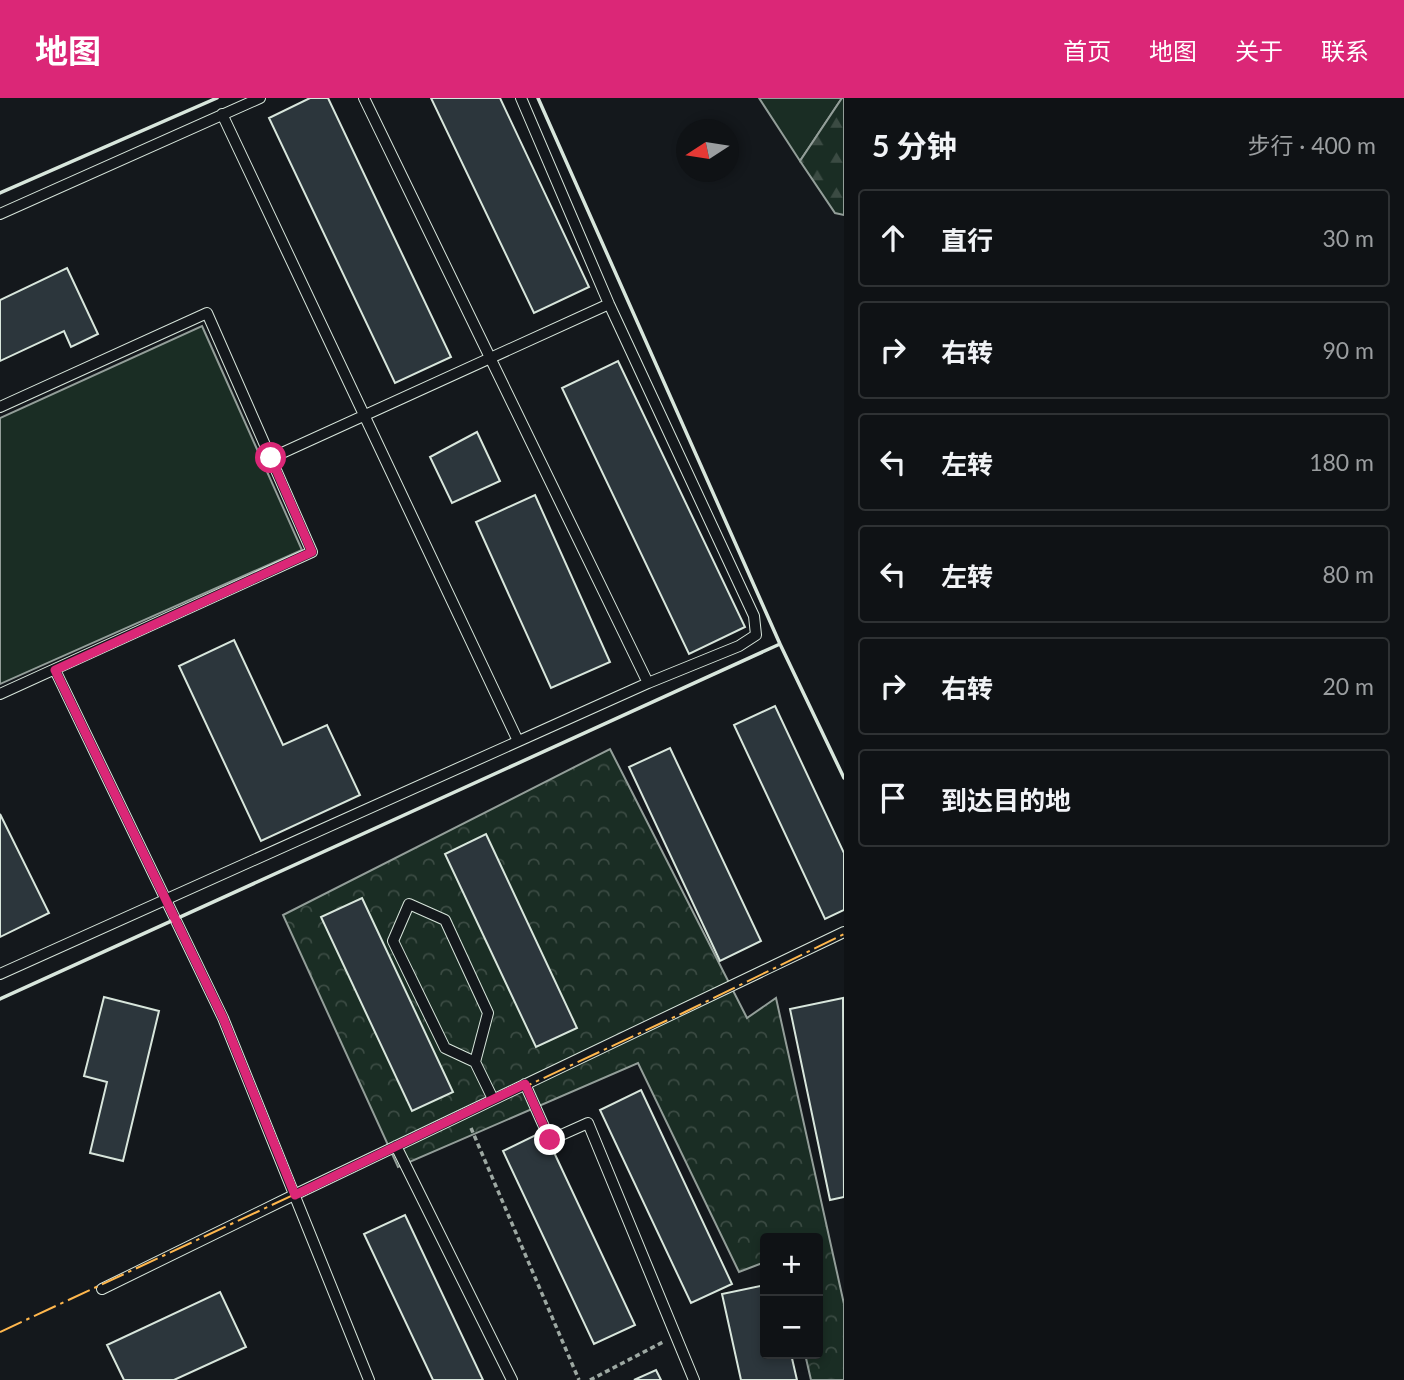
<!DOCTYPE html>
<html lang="zh">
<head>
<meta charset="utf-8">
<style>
  :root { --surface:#0f1215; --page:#181b1e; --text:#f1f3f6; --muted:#9b9ea0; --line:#2f3234; --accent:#db2777 }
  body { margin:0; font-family:Lato,"Noto Sans SC",sans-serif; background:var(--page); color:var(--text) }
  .controls { position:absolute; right:21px; bottom:21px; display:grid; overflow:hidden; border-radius:7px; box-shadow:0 4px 10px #0003 }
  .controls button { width:63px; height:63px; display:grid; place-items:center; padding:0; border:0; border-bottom:2px solid var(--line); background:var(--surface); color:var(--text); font:35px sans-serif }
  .compass { position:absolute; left:676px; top:21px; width:63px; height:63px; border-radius:50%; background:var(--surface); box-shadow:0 4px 10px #0003; rotate:258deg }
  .stop { position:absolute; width:21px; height:21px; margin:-16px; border:5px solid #db2777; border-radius:50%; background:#fff }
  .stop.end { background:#db2777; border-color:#fff; box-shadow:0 2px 7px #0008 }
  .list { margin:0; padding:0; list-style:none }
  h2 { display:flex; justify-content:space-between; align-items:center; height:91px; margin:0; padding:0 28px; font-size:30px }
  h2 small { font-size:23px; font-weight:400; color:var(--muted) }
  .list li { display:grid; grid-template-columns:46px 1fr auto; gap:21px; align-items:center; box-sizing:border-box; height:98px; margin:0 14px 14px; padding:0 14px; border:2px solid var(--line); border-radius:7px }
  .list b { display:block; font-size:26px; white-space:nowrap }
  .list em { font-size:23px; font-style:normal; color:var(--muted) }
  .icon { flex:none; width:38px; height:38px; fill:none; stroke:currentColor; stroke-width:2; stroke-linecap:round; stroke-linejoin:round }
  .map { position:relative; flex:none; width:844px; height:1282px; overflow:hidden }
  header { display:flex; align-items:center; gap:42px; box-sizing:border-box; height:98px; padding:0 35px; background:var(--accent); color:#fff }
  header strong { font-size:33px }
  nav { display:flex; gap:38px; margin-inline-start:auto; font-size:24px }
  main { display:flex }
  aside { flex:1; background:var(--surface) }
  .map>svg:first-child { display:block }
</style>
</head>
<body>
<header>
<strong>地图</strong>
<nav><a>首页</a><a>地图</a><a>关于</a><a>联系</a></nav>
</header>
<main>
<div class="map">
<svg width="844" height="1282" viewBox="0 0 844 1282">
  <defs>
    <pattern id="forest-firs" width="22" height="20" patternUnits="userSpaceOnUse" patternTransform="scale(1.75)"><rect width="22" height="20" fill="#1a2d24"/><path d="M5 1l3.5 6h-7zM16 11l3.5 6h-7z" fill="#3b4b43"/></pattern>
    <pattern id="park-crowns" width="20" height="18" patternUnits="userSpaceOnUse" patternTransform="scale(1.75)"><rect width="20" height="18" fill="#1a2d24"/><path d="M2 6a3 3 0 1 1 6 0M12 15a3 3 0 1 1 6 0" fill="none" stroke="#3b4b43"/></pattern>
  </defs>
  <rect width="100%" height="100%" fill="#14181c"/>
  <path fill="#1a2d24" stroke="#939e99" stroke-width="2" d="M 759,0 L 842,0 L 800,63 Z
    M 202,228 L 302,452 L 0,586 L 0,320 Z"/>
  <path fill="url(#forest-firs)" stroke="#939e99" stroke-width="2" d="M 842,0 L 844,0 L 844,117 L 835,115 L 800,63 Z"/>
  <path fill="url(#park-crowns)" stroke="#939e99" stroke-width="2" d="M 610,651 L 747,920 L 776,900 L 844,1206 L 844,1282 L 811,1282 L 805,1256 L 818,1256 L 818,1140 L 765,1140 L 765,1164 L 739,1174 L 638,965 L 398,1069 L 283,817 Z"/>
  <path fill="#2c363c" stroke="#d8e6dc" stroke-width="2" d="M 310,0 L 328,0 L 451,259 L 395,285 L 269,20 Z
    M 431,0 L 500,0 L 589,189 L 534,215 Z
    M 67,170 L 98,236 L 71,249 L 64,233 L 0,263 L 0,202 Z
    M 618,263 L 745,529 L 689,556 L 562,290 Z
    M 477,334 L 500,383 L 452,405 L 430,359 Z
    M 535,397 L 610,564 L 551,590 L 476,424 Z
    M 234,542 L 283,647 L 327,627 L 360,697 L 261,743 L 179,568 Z
    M 775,608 L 844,755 L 844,812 L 825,821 L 734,627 Z
    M 670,650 L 761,843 L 720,863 L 629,669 Z
    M 0,716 L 49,815 L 0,839 Z
    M 486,736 L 577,930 L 536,949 L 445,756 Z
    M 362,800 L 453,994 L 412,1013 L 321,819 Z
    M 104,899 L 159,913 L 123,1063 L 90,1055 L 107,984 L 84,978 Z
    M 843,900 L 844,1099 L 830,1102 L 790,911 Z
    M 641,992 L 732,1186 L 691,1205 L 600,1012 Z
    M 544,1033 L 635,1227 L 594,1246 L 503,1053 Z
    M 405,1117 L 483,1282 L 433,1282 L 364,1136 Z
    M 765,1187 L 765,1256 L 791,1256 L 797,1282 L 741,1282 L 722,1196 Z
    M 220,1194 L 246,1249 L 174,1282 L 124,1282 L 107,1247 Z
    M 656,1272 L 661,1282 L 634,1282 Z"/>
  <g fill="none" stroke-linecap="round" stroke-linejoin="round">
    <defs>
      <path id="lane" d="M 364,0 L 648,585
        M 222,16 L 518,643
        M 0,116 L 260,0
        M 0,309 L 207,215 L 312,454 L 0,596
        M 271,360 L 609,206
        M 55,572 L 223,920 L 369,1282
        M 0,876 L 648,585 L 739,548 L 756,537 L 754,518 L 609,206 L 521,0
        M 475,964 L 445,950 L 393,843 L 409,806 L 445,822 L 488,915 L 475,964 L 493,1001
        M 525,986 L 550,1042 L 588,1025 L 694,1282
        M 396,1048 L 512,1282
        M 102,1191 L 294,1097 L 844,834"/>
    </defs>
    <use href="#lane" stroke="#d8e6dc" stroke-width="12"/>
    <path stroke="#9da8a2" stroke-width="3.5" stroke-dasharray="5 3.5" stroke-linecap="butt" d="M 471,1030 L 579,1282
      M 590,1282 L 663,1244"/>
    <use href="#lane" stroke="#14181c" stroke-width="10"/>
    <path stroke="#d8e6dc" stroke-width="3.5" d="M 0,95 L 217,0
      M 780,546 L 844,680
      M 0,901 L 780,546 L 538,0"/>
    <path stroke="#ffb74d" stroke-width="2" stroke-dasharray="24 5 3.5 5" stroke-linecap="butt" d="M 0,1234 L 685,914 L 844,836"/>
  </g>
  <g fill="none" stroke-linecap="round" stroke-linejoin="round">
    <path stroke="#db2777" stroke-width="9" d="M 271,360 L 312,454 L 55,572 L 223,920 L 295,1097 L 525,986 L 550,1042"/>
  </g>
</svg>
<div class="controls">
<button>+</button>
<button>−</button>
</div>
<svg class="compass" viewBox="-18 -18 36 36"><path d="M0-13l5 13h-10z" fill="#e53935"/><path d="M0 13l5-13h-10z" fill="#9b9ea0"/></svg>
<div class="stop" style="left:271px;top:360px"></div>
<div class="stop end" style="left:550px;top:1042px"></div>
</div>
<aside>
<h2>5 分钟<small>步行 · 400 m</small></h2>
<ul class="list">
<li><svg class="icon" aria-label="ahead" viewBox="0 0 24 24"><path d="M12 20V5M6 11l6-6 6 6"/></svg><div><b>直行</b></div><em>30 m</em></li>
<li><svg class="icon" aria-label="right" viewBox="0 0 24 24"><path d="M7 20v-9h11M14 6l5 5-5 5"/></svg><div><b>右转</b></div><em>90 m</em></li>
<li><svg class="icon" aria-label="left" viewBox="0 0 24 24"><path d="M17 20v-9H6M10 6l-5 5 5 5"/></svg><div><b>左转</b></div><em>180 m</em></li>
<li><svg class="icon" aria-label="left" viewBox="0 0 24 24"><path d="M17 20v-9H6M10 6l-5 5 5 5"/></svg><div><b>左转</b></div><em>80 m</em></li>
<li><svg class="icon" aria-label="right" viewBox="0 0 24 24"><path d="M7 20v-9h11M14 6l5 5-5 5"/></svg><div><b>右转</b></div><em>20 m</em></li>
<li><svg class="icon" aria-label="arrive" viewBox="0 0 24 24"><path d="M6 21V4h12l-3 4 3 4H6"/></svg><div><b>到达目的地</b></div></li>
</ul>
</aside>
</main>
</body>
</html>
